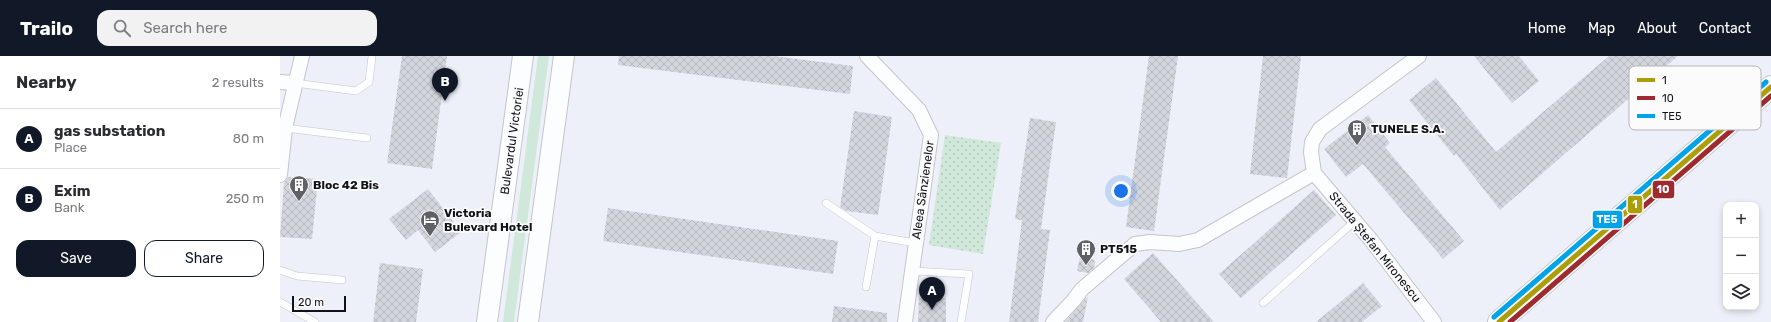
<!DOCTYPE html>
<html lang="en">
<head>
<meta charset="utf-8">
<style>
  :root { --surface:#fff; --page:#f2f2f3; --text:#2b2b33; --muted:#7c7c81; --line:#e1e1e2; --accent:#111827 }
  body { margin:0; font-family:Rubik,sans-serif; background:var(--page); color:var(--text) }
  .controls { position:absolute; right:12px; bottom:12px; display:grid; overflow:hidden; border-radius:8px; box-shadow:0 2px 6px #0003 }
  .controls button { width:36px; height:36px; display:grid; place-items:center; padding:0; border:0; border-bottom:1px solid var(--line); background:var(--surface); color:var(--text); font:20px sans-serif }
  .scale { position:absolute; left:12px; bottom:10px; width:54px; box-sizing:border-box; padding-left:4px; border:2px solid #12131a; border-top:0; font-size:11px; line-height:14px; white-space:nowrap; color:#12131a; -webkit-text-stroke:3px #fbfbfb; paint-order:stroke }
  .you { position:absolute; left:841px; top:135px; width:14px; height:14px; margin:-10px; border:3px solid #fff; border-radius:50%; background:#1a73e8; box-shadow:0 0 0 6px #1a73e833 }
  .badge { display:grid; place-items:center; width:26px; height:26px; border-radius:50%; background:var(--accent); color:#fff; font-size:13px; font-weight:700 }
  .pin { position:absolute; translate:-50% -33px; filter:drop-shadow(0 1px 2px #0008) }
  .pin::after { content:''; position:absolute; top:21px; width:14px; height:12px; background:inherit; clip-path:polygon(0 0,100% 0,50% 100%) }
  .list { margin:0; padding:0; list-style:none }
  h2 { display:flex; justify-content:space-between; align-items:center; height:52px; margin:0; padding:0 16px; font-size:17px }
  h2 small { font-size:13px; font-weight:400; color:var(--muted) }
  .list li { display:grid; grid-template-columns:26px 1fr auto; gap:12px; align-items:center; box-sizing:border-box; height:60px; padding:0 16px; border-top:1px solid var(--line) }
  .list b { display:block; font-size:15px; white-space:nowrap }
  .list p { margin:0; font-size:13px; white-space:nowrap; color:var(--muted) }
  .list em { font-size:13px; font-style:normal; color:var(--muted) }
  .actions { display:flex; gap:8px; padding:12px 16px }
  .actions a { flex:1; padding:9px 0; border:1px solid var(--accent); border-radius:12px; text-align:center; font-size:14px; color:var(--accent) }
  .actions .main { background:var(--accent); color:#fff }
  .icon { flex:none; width:22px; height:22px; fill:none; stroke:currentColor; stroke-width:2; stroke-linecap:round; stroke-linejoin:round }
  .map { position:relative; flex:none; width:1491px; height:266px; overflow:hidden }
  header { display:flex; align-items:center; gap:24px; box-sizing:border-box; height:56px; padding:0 20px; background:var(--accent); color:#fff }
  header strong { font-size:19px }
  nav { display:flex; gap:22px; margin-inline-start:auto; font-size:14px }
  .search { width:280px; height:36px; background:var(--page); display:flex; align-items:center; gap:10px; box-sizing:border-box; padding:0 14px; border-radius:12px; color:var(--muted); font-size:15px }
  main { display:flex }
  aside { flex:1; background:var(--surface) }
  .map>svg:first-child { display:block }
</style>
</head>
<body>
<header>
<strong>Trailo</strong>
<div class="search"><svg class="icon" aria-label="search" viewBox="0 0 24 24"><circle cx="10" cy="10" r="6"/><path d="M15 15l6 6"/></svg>Search here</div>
<nav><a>Home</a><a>Map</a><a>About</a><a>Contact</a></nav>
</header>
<main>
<aside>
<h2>Nearby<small>2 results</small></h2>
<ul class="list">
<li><span class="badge">A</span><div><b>gas substation</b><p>Place</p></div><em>80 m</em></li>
<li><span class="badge">B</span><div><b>Exim</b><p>Bank</p></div><em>250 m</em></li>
</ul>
<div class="actions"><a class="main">Save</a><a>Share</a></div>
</aside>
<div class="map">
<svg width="1491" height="266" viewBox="0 0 1491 266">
  <defs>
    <pattern id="park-dots" width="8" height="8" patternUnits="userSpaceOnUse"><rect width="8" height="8" fill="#cfe8d9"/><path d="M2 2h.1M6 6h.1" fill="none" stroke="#b1c6ba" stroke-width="1.8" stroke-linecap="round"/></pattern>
    <pattern id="building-cross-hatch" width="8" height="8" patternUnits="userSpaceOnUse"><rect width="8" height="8" fill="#d4d6de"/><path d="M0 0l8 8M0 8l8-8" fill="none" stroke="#b5b7be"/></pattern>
  </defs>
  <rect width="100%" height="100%" fill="#eef0f9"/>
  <path fill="#cfe8d9" d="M 258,0 L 269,0 L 234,266 L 223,266 Z"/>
  <path fill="url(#park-dots)" d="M 665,79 L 721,87 L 703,198 L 649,189 Z"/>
  <path fill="url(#building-cross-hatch)" d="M 122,0 L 167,0 L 152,113 L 107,107 Z
    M 339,0 L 493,0 L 573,10 L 570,38 L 338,9 Z
    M 869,0 L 898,0 L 874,175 L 846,171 Z
    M 983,0 L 1021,0 L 1007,122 L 970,118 Z
    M 1194,0 L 1239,0 L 1259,25 L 1232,47 Z
    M 1329,0 L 1398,0 L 1220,154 L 1176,98 L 1174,100 L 1129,44 L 1156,22 L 1216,96 Z
    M 574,55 L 612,61 L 598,159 L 566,155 L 560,151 Z
    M 1088,59 L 1110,87 L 1105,91 L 1184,185 L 1163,203 L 1083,108 L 1066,121 L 1044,93 Z
    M 750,62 L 776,66 L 761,173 L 770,174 L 758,266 L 729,266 L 742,164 L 735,163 Z
    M 8,121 L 38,123 L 32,183 L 0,181 L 4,127 Z
    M 148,133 L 181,176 L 155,196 L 138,174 L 126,184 L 109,163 Z
    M 1034,134 L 1056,159 L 961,242 L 939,218 Z
    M 328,152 L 558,185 L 553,218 L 323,185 Z
    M 873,197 L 934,266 L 881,266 L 844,223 Z
    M 800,201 L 815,204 L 814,212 L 808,217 L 797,215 Z
    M 100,207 L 143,213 L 136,266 L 93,266 Z
    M 1083,227 L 1102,250 L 1082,266 L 1036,266 Z
    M 808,241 L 803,266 L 785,266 L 805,243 Z
    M 639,242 L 666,242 L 666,266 L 638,266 Z
    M 554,250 L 607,257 L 607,266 L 552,266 Z"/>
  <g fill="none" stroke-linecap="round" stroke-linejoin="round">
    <defs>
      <path id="service" d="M 15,27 L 76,35 L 89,26 L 92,0
        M 5,72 L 87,82
        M 546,147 L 595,180 L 635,187
        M 0,214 L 17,220 L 62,224
        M 631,215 L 689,218 L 681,266
        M 586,231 L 595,180
        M 0,246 L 35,266
        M 983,247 L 1075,165"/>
      <path id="minor" d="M 587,0 L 639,54 L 651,79 L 625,266
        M 1139,0 L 1040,73 L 1032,86 L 1031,96 L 1034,117 L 1091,184 L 1154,266
        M 0,26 L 15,27
        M 0,119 L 5,72 L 22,0
        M 773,266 L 793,245 L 802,233 L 855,188 L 870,186 L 899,188 L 918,184 L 1034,117"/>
      <path id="secondary" d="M 207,266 L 243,0
        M 248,266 L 284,0"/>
      <path id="primary" d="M 1219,266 L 1491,31"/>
    </defs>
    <use href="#service" stroke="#c3c5cd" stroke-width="8"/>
    <use href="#minor" stroke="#c3c5cd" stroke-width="16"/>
    <use href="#secondary" stroke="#c3c5cd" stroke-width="22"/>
    <use href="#primary" stroke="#c3c5cd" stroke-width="24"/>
    <use href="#service" stroke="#fcfdfe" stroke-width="7"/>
    <use href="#minor" stroke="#fcfdfe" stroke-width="14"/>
    <use href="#secondary" stroke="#fcfdfe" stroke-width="20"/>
    <use href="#primary" stroke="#fcfdfe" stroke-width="22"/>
    <defs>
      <path id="bus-1" d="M 1219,266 L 1491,31"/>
      <path id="bus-2" d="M 1230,266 L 1491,40"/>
      <path id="bus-3" d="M 1214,261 L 1486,26"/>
    </defs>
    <use href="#bus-1" stroke="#fbfbfb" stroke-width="8"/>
    <use href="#bus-2" stroke="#fbfbfb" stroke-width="8"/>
    <use href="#bus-3" stroke="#fbfbfb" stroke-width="8"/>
    <use href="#bus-1" stroke="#ac9e09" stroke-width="5"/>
    <use href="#bus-2" stroke="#9e292f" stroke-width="5"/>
    <use href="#bus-3" stroke="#00a3e8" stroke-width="5"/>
  </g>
  <defs>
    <symbol id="building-pin" viewBox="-11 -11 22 30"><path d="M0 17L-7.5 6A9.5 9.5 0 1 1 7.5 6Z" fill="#5f6068" stroke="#fbfbfb"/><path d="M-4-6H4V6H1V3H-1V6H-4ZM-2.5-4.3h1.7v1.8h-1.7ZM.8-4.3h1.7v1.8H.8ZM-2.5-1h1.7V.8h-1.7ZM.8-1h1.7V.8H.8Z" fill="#fff"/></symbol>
    <symbol id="hotel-pin" viewBox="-11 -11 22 30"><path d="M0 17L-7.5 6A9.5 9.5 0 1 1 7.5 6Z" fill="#5f6068" stroke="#fbfbfb"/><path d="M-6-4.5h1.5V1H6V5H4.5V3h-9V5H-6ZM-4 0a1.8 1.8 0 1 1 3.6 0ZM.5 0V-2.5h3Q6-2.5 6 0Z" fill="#fff"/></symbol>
  </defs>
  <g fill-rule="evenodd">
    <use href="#building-pin" x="1066" y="62" width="22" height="30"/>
    <use href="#building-pin" x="8" y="118" width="22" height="30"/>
    <use href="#hotel-pin" x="139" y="153" width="22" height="30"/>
    <use href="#building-pin" x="795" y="182" width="22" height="30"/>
  </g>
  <g text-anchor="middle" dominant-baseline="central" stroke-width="3.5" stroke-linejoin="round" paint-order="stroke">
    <g font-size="12" font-weight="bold" fill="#12131a" stroke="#fbfbfb" text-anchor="start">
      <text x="1091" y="73">TUNELE S.A.</text>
      <text x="33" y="129">Bloc 42 Bis</text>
      <text x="164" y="157">Victoria<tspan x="164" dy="14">Bulevard Hotel</tspan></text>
      <text x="820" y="193">PT515</text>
    </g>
    <g font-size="12" fill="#12131a" stroke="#fbfbfb">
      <text transform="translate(232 85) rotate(-82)">Bulevardul Victoriei</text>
      <text transform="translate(643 134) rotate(-82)">Aleea Sânzienelor</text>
      <text transform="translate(1095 191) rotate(51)">Strada Ștefan Mironescu</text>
    </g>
  </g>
  <rect x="1349" y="10" width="132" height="64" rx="6" fill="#fbfbfb" stroke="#b5b5b8" stroke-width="1"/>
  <rect x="1357" y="22" width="18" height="4" fill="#ac9e09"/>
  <rect x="1357" y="40" width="18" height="4" fill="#9e292f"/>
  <rect x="1357" y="58" width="18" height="4" fill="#00a3e8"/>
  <g font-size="11" fill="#12131a">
    <text x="1382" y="28">1</text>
    <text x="1382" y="46">10</text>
    <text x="1382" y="64">TE5</text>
  </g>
  <g stroke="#fbfbfb" stroke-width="1.5">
    <rect x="1372" y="124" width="23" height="19" rx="4" fill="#9e292f"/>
    <rect x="1347" y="139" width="16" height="19" rx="4" fill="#ac9e09"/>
    <rect x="1312" y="154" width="31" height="19" rx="4" fill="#00a3e8"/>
  </g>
  <g font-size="11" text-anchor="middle" font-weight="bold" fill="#fff">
    <text x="1383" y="137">10</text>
    <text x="1355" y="152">1</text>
    <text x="1327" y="167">TE5</text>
  </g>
</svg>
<div class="controls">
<button>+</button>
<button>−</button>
<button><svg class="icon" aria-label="layers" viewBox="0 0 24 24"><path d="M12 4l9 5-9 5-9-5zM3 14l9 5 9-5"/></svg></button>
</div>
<div class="scale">20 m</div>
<div class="you"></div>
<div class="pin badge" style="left:652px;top:254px">A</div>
<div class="pin badge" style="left:165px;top:45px">B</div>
</div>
</main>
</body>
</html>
